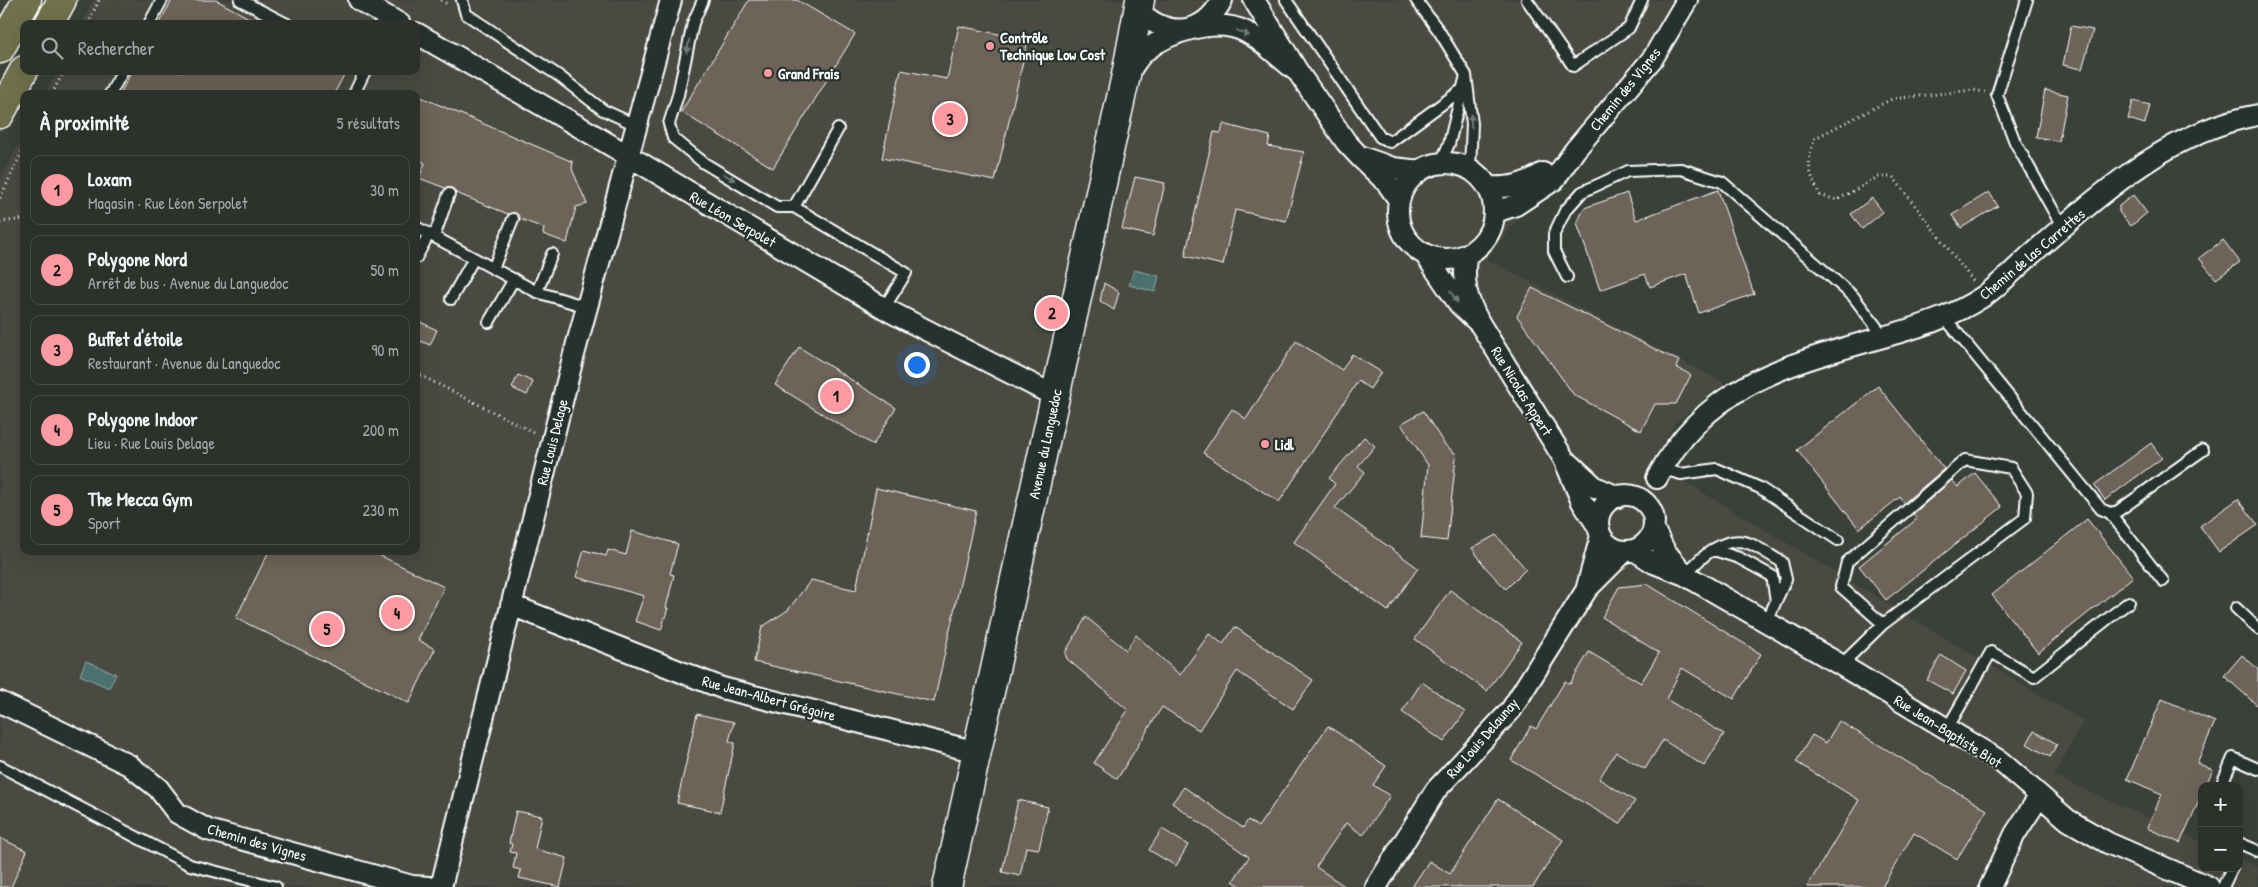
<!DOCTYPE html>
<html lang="fr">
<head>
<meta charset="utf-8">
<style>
  :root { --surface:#2c312c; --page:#383d38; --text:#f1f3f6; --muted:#a6a9a9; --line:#484c48; --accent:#ff9aa2 }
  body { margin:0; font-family:"Patrick Hand",sans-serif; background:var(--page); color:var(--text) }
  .controls { position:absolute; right:15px; bottom:15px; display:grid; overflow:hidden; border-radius:10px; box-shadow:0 5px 20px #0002 }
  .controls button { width:45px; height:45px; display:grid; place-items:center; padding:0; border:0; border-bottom:1px solid var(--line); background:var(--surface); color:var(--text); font:25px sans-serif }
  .you { position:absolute; left:916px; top:364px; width:18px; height:18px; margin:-12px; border:4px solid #fff; border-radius:50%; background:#1a73e8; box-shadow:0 0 0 8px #1a73e833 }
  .badge { display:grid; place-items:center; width:32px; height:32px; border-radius:50%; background:var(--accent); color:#111; font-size:16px; font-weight:700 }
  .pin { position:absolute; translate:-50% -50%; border:2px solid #fff; box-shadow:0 1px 5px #0006 }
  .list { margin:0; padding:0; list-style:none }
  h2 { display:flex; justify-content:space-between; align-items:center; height:65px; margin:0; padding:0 20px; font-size:21px }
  h2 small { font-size:16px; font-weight:400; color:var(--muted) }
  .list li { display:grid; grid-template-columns:32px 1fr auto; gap:15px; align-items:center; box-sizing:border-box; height:70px; margin:0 10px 10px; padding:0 10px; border:1px solid var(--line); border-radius:10px }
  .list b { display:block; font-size:19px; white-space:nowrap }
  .list p { margin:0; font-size:16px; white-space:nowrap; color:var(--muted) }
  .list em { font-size:16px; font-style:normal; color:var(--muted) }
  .icon { flex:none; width:28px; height:28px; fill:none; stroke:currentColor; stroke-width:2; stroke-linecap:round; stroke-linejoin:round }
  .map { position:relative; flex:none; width:2258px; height:887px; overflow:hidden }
  .search { position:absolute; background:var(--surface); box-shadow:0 5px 20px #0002; left:20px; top:20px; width:400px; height:55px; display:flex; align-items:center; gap:12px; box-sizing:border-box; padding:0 18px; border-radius:10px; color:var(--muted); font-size:19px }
  .panel { position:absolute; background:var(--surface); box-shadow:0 5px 20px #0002; left:20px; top:90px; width:400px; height:465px; border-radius:10px }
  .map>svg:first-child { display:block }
</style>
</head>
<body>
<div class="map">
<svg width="2258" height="887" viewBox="0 0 2258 887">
  <rect width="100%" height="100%" fill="#3b413a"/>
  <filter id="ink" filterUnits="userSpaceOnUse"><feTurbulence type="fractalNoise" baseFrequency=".02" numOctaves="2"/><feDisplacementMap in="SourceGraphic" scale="10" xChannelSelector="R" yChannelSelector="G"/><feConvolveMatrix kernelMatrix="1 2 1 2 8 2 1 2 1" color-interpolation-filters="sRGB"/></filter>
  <g filter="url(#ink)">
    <path fill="#4a4b43" d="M 94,0 L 1682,0 L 1656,43 L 1486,259 L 1724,383 L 1675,423 L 1652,462 L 2083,721 L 2054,776 L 2202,842 L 2202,868 L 2239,868 L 2239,859 L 2258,867 L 2258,887 L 0,887 L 0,180 L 24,135 L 24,551 L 416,551 L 416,94 L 45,94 L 57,71 L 416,71 L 416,24 L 82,24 Z"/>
    <path fill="#4b6f6f" stroke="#93a9a9" d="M 1134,270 L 1159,276 L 1155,292 L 1129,285 Z
      M 86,661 L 116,674 L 109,688 L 80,675 Z"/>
    <path fill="#6d6358" stroke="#fff" d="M 172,0 L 216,0 L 260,24 L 159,24 Z
      M 749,0 L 797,0 L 855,34 L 773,168 L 681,112 Z
      M 959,26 L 1028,40 L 995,181 L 882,158 L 901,70 L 947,79 Z
      M 2071,26 L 2093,30 L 2082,69 L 2063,65 Z
      M 132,71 L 346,71 L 334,94 L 120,94 Z
      M 2045,90 L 2068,95 L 2059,141 L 2036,137 Z
      M 416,95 L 573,162 L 572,169 L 587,204 L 576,207 L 567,243 L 543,234 L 544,228 L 520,219 L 516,213 L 508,214 L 456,193 L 452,188 L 445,188 L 419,178 L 425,163 L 416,159 Z
      M 2133,101 L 2150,105 L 2145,124 L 2128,119 Z
      M 1223,124 L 1270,136 L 1268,146 L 1304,152 L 1286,221 L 1235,210 L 1223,265 L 1185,256 L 1214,132 L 1221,133 Z
      M 1135,177 L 1165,183 L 1153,236 L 1122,229 Z
      M 1718,190 L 1754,294 L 1699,313 L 1686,274 L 1650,287 L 1645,274 L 1600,290 L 1577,223 L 1584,208 L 1627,193 L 1636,220 Z
      M 1989,192 L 1998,206 L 1961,228 L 1952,215 Z
      M 2133,195 L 2147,213 L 2131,226 L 2119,212 L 2119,206 Z
      M 1872,198 L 1883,212 L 1862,229 L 1851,214 Z
      M 2223,240 L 2240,262 L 2216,279 L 2199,258 Z
      M 1104,283 L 1119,292 L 1114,310 L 1100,301 Z
      M 1532,288 L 1679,361 L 1676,367 L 1691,375 L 1676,404 L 1655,404 L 1641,431 L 1574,395 L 1517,316 Z
      M 416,320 L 437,330 L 430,345 L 416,339 Z
      M 1296,341 L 1342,370 L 1352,354 L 1381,372 L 1370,389 L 1358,381 L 1279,502 L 1203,453 L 1232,409 L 1246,419 Z
      M 799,347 L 896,408 L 873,445 L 775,385 Z
      M 518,375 L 533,382 L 527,395 L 512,388 Z
      M 1878,386 L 1944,469 L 1904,503 L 1900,497 L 1859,529 L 1797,450 Z
      M 1423,411 L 1445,445 L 1455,453 L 1456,457 L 1447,541 L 1421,538 L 1428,465 L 1401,424 Z
      M 1364,437 L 1375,446 L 1358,466 L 1365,472 L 1335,508 L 1418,568 L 1388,611 L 1294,542 L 1335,484 L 1329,478 Z
      M 2151,443 L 2162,458 L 2105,500 L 2094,485 Z
      M 1975,473 L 2002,507 L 1886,600 L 1859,566 L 1917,519 L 1913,514 L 1952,480 L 1958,487 Z
      M 876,488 L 976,511 L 934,702 L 754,662 L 762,627 L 788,610 L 811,580 L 856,590 Z
      M 2238,499 L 2258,525 L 2219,552 L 2200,526 Z
      M 2087,519 L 2133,577 L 2038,653 L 1992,595 Z
      M 632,531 L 678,544 L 670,574 L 674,575 L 666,608 L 668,608 L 661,630 L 635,621 L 644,596 L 576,577 L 584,550 L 606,556 L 608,550 L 626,555 Z
      M 1496,535 L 1526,569 L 1506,589 L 1486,568 L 1472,548 Z
      M 269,551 L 371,551 L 444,587 L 418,640 L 435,649 L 409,703 L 236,618 Z
      M 1647,584 L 1761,654 L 1734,699 L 1682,668 L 1666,699 L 1724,734 L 1704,766 L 1663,740 L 1645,769 L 1616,752 L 1599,779 L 1635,801 L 1620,824 L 1511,760 L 1531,726 L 1536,729 L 1565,681 L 1570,684 L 1589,652 L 1641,683 L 1659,653 L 1602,617 L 1619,587 Z
      M 1450,590 L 1522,642 L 1487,691 L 1415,639 Z
      M 1086,617 L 1126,650 L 1136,635 L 1180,675 L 1209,634 L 1223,644 L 1235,627 L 1313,680 L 1293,709 L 1237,671 L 1199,730 L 1162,707 L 1117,779 L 1094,763 L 1128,710 L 1067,659 L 1065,653 Z
      M 1941,655 L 1966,671 L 1953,694 L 1927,680 Z
      M 2242,655 L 2258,669 L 2258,706 L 2224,676 Z
      M 1422,682 L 1465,712 L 1444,742 L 1402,712 Z
      M 2162,699 L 2215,722 L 2197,763 L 2213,770 L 2205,786 L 2202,786 L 2202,794 L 2180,843 L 2147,828 L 2162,794 L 2127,779 Z
      M 697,714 L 734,722 L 729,741 L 735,743 L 720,812 L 677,803 Z
      M 1839,721 L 1987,810 L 1957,859 L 1914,833 L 1882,887 L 1807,887 L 1859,800 L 1796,762 L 1812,735 L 1826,743 Z
      M 1328,726 L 1386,766 L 1373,785 L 1390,796 L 1363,835 L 1346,823 L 1316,867 L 1346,887 L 1242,887 L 1233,881 L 1249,857 L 1172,803 L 1184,787 L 1243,828 L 1248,820 L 1258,827 Z
      M 2034,731 L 2057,744 L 2050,757 L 2027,744 Z
      M 1498,799 L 1563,840 L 1533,887 L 1412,887 L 1429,861 L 1450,874 Z
      M 1018,800 L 1048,807 L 1039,849 L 1026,847 L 1020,876 L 1002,872 Z
      M 516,811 L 542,816 L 535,849 L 567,858 L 560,887 L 519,878 L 521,870 L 513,868 L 516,853 L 510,852 L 512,844 L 509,843 Z
      M 1162,829 L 1188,845 L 1176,866 L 1149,850 Z
      M 0,838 L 27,851 L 11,887 L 0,887 Z"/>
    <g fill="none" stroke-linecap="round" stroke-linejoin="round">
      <defs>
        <path id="service" d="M 240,0 L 287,24
          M 462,0 L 466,14 L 559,76 L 603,110 L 636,125
          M 703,0 L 693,23 L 678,95 L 669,124 L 673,138 L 704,163 L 777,207 L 794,207
          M 1286,0 L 1380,137 L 1390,142 L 1460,91
          M 1416,0 L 1439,31 L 1466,75
          M 1527,0 L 1573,66 L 1629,28 L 1642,0
          M 2027,0 L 1997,95 L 2015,142 L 2063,228
          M 149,24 L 162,0
          M 110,94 L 123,71
          M 354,94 L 365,71
          M 838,129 L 794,207 L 906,273 L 884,308
          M 1440,164 L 1449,144 L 1466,75 L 1472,124 L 1470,169
          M 416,227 L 537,292 L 587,307
          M 434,237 L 449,194
          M 416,258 L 429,234
          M 493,269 L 513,219
          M 1567,277 L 1554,251 L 1554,234 L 1565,211 L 1582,192 L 1628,171 L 1681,169 L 1722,182 L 1853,296 L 1884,337
          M 537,292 L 552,254
          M 451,299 L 474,258
          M 1945,318 L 2101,509 L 2110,513 L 2118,511 L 2203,450
          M 489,322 L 514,279
          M 1662,469 L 1681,474 L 1717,469 L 1760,488 L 1838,540
          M 2110,513 L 2163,581
          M 1714,550 L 1739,558 L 1772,576 L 1776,601
          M 1685,575 C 1699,559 1724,535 1748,543 C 1759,547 1771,556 1782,562 L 1786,579 L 1766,623
          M 2236,608 L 2258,629
          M 1841,665 L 1883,624 L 2025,518 L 2027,493 L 2011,468 L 1965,460 L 1847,562 L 1841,587 L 1883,624
          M 1947,729 L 1991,652 L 2034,677 L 2129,602
          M 0,766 L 190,865 L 276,887
          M 2221,786 L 2233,758 L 2258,769
          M 2239,843 L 2258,851
          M 2223,887 L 2232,868"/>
        <path id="minor" d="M 359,0 L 400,24
          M 1138,10 C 1166,38 1203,37 1222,0
          M 416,33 L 585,130 L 889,311 L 1055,396
          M 1129,72 C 1134,65 1139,56 1145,51 C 1170,31 1216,17 1246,32 C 1264,41 1281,60 1298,72 L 1254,0
          M 1298,72 L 1346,142 L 1359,156
          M1398 211a48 48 0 1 1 96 0a48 48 0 1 1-96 0Z
          M 1488,187 C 1510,188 1525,185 1543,173
          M 1399,200 L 1387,183 L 1359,156 L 1393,168 L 1420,171
          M 1495,212 L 1516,205 L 1554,180 L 1575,150 L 1653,58 L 1687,0
          M 1427,257 L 1459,304 L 1480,324 C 1466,298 1463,285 1466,256
          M 1480,324 L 1564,459 L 1582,502 L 1599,528
          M 1569,463 L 1595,487 L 1618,497
          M 1657,478 C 1704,387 1784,365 1876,339 C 1915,328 1949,319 1984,296 C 2002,283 2018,266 2035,251 C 2100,195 2170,130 2258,115
          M1598 523a28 28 0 1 1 56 0a28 28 0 1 1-56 0Z
          M 1654,530 L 1665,551 L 1684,574
          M 1634,550 L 1654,563 L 1685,575 L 1841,665 L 2000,761 L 2068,820 L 2108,843 L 2209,887
          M 1587,587 L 1601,536
          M 511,605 L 722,688 L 977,752
          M 0,702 L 129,765 L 158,788 L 177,813 L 208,830 L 412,886 L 429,887
          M 441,887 L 573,358 L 671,0
          M 1376,887 L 1436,790 L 1511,710 L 1587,589 L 1625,551
          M 1990,887 L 2015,834 L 2039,797"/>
        <path id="secondary" d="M 947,887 L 1126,75 L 1140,0"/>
        <path id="trunk" d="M 49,24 L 62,0
          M 0,49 L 27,0
          M 0,114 L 24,70"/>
      </defs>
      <use href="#service" stroke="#fff" stroke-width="14"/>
      <use href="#minor" stroke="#fff" stroke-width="24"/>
      <use href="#secondary" stroke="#fff" stroke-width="31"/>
      <use href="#trunk" stroke="#fff" stroke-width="31"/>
      <path stroke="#fff" stroke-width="3" stroke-dasharray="1 4" stroke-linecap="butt" d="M 441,0 L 449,5
        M 88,24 L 99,0
        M 52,94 L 64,71
        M 0,198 L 24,148
        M 0,222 L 24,219
        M 1973,281 L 1893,177 L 1878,177 L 1837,200 L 1820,195 C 1808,171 1806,162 1815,138 L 1892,99 L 1973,90 L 1985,92
        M 416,373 L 535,433"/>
      <use href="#service" stroke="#26332d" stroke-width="10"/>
      <use href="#minor" stroke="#26332d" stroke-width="20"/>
      <use href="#secondary" stroke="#26332d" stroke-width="28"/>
      <use href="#trunk" stroke="#6e714b" stroke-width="28"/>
    </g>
    <defs><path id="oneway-solid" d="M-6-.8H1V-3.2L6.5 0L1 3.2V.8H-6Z" transform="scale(1.25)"/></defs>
    <g fill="#727a76">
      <use href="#oneway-solid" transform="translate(1243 33) rotate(23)"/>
      <use href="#oneway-solid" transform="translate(688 46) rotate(102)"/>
      <use href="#oneway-solid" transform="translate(1471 121) rotate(-92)"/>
      <use href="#oneway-solid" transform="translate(729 177) rotate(30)"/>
      <use href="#oneway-solid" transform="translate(1454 297) rotate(56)"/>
    </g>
  </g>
  <g fill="#ff9aa2" stroke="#26332d" stroke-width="2">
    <circle cx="990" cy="46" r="5"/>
    <circle cx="768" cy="73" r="5"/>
    <circle cx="1265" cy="444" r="5"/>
  </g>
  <g text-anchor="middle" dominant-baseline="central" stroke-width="4.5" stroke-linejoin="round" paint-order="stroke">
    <g font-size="15" font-weight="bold" fill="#fff" stroke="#26332d" text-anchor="start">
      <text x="1000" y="37">Contrôle<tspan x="1000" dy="17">Technique Low Cost</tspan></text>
      <text x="778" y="73">Grand Frais</text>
      <text x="1275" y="444">Lidl</text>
    </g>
    <g font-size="15" fill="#fff" stroke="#26332d">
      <text transform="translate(1625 89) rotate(-51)">Chemin des Vignes</text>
      <text transform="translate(733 219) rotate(30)">Rue Léon Serpolet</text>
      <text transform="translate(2032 254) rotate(-40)">Chemin de las Carrettes</text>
      <text transform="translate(1522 391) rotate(58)">Rue Nicolas Appert</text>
      <text transform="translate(552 442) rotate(-76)">Rue Louis Delage</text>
      <text transform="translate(1045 444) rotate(-78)">Avenue du Languedoc</text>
      <text transform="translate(769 698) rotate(15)">Rue Jean-Albert Grégoire</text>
      <text transform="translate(1948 731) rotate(32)">Rue Jean-Baptiste Biot</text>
      <text transform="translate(1482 738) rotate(-49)">Rue Louis Delaunay</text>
      <text transform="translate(257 842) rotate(16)">Chemin des Vignes</text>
    </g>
  </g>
</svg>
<div class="controls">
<button>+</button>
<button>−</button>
</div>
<div class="you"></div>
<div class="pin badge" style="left:836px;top:396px">1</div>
<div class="pin badge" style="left:1052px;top:313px">2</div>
<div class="pin badge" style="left:950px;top:119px">3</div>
<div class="pin badge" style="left:397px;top:613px">4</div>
<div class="pin badge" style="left:327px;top:629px">5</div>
<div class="search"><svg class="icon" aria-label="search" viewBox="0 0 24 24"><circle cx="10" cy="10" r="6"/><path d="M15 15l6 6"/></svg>Rechercher</div>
<section class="panel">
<h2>À proximité<small>5 résultats</small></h2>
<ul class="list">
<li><span class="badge">1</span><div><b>Loxam</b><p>Magasin · Rue Léon Serpolet</p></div><em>30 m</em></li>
<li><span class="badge">2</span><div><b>Polygone Nord</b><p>Arrêt de bus · Avenue du Languedoc</p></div><em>50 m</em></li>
<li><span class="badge">3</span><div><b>Buffet d'étoile</b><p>Restaurant · Avenue du Languedoc</p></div><em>90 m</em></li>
<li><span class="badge">4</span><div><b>Polygone Indoor</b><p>Lieu · Rue Louis Delage</p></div><em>200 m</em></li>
<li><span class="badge">5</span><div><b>The Mecca Gym</b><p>Sport</p></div><em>230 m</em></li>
</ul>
</section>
</div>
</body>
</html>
